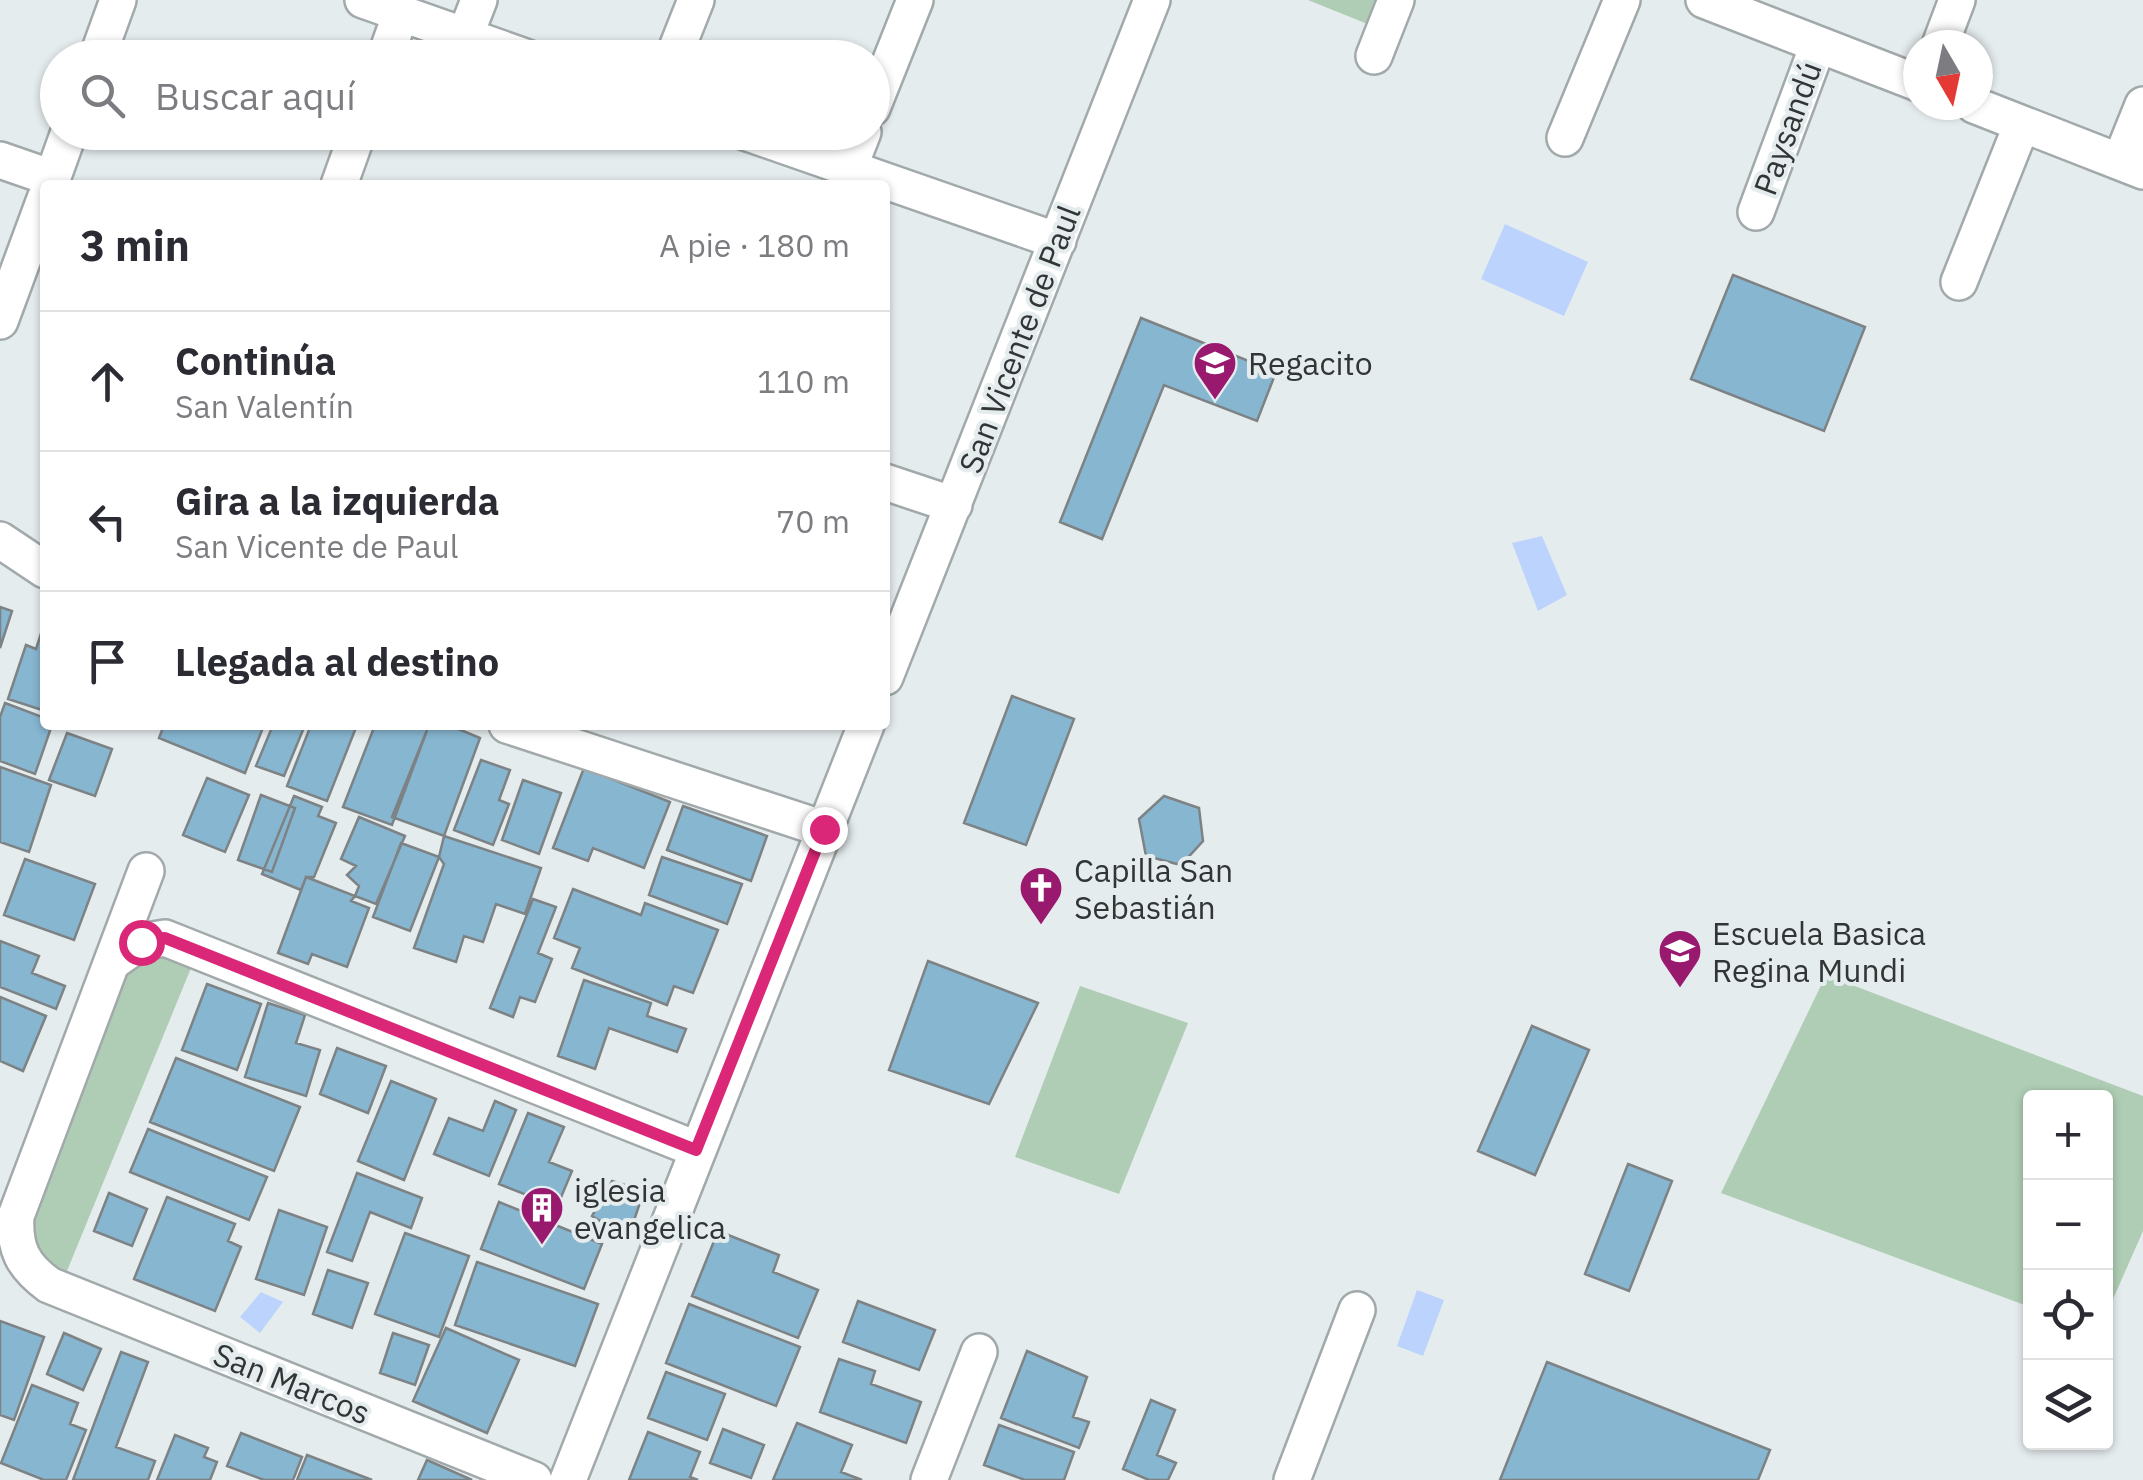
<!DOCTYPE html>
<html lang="es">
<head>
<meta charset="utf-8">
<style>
  :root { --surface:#fff; --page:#f2f2f3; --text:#2b2b33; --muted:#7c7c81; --line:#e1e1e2 }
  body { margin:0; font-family:"IBM Plex Sans",sans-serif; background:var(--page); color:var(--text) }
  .controls { position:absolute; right:30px; bottom:30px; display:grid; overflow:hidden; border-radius:10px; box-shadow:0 2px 8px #0004 }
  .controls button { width:90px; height:90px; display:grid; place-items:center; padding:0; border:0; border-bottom:2px solid var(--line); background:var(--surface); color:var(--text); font:50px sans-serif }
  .compass { position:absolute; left:1903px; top:30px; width:90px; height:90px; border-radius:50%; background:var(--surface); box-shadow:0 2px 8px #0004; rotate:171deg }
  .stop { position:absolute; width:30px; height:30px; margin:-22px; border:8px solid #db2777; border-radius:50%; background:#fff }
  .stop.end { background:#db2777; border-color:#fff; box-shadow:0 2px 10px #0008 }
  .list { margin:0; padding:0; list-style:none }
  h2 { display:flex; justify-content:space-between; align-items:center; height:130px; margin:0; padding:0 40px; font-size:42px }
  h2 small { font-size:32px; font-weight:400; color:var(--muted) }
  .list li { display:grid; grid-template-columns:65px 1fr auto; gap:30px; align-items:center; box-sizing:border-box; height:140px; padding:0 40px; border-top:2px solid var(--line) }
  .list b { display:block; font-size:38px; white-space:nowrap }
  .list p { margin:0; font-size:32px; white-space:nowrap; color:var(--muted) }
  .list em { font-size:32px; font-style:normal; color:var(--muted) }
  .icon { flex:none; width:55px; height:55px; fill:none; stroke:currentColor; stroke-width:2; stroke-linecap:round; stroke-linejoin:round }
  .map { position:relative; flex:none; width:2143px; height:1480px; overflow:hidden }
  .search { position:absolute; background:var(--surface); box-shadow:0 2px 8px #0004; left:40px; top:40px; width:850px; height:110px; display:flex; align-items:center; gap:25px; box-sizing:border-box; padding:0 35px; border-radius:55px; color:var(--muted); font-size:38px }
  .panel { position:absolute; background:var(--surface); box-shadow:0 2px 8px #0004; left:40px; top:180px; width:850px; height:550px; border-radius:10px }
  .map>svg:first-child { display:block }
</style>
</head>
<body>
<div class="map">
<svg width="2143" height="1480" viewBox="0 0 2143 1480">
  <rect width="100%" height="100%" fill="#e5eced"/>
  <path fill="#afcdb4" d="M 1308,0 L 1380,0 L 1370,25 Z
    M 163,956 L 191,968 L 67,1271 L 39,1260 L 22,1239 L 129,960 Z
    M 1826,975 L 2143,1096 L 2143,1231 L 2106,1315 L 2106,1098 L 2030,1098 L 2030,1307 L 1721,1193 Z
    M 1080,986 L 1188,1023 L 1119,1194 L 1015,1157 Z"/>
  <path fill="#bcd4fd" d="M 1505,224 L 1588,262 L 1564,316 L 1481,279 Z
    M 1542,536 L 1567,595 L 1538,611 L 1512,543 Z
    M 1417,1290 L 1444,1300 L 1423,1356 L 1397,1346 Z
    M 261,1292 L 283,1302 L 260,1333 L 240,1317 Z"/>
  <path fill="#87b6d1" stroke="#7d8285" stroke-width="2.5" d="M 1733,275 L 1865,327 L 1824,431 L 1691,379 Z
    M 1141,318 L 1276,372 L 1257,421 L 1164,385 L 1102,539 L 1060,522 Z
    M 0,607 L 12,611 L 0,648 Z
    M 45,621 L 45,711 L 8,699 L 26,645 L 36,649 Z
    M 1012,696 L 1074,719 L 1026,845 L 964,823 Z
    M 5,703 L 45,718 L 45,725 L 52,725 L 35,774 L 0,761 L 0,717 Z
    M 164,725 L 264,725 L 245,773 L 159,738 Z
    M 273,725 L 305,725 L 284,776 L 256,766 Z
    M 311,725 L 357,725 L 327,801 L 287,786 Z
    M 375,725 L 429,725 L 392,825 L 343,807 Z
    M 429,725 L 449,725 L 480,738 L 444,836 L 392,817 Z
    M 67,733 L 112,749 L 95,796 L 49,780 Z
    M 481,760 L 510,770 L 499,800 L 509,804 L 493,845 L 454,830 Z
    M 0,767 L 51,785 L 29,852 L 0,842 Z
    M 584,768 L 670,802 L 644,868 L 593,848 L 588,861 L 553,848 Z
    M 207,778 L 249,795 L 225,852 L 183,835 Z
    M 523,780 L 561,793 L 539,854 L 502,840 Z
    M 261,795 L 295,808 L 272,872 L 238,860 Z
    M 294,796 L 322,807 L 318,816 L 336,823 L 314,877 L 306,877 L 301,890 L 262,874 Z
    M 1164,796 L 1199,808 L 1203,841 L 1181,865 L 1146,856 L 1139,819 Z
    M 683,806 L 767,836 L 751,881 L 667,850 Z
    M 359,817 L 405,836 L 376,904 L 355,896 L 359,886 L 347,875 L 356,866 L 341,859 Z
    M 444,836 L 541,868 L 525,914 L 496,904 L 483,942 L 464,936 L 456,962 L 414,948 L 444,864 L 439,857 Z
    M 401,843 L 439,857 L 410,931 L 373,917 Z
    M 662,857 L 742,884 L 727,924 L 649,895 Z
    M 25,859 L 95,884 L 74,940 L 4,915 Z
    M 306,877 L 355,896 L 351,901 L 369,908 L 347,967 L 312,954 L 308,964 L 278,953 Z
    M 573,889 L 641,915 L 645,903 L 718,930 L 693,993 L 674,986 L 667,1005 L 572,968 L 580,948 L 554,938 Z
    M 533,899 L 556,907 L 538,953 L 552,959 L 535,1002 L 520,997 L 513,1017 L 490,1008 Z
    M 0,941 L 39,956 L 32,973 L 65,986 L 56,1009 L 0,987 Z
    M 928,961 L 1038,1003 L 989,1104 L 889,1070 Z
    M 584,980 L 651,1003 L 647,1016 L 686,1029 L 677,1052 L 609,1028 L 595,1069 L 558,1056 Z
    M 207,984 L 261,1004 L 237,1070 L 182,1050 Z
    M 0,997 L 46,1016 L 23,1071 L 0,1061 Z
    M 268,1003 L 305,1015 L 296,1043 L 320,1050 L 306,1096 L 245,1077 Z
    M 1532,1026 L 1589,1050 L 1535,1175 L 1478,1151 Z
    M 337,1048 L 386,1066 L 368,1113 L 320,1094 Z
    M 176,1058 L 300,1107 L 274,1171 L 150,1122 Z
    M 391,1081 L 436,1099 L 404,1180 L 358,1161 Z
    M 495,1101 L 516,1110 L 489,1176 L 434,1154 L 449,1118 L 483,1131 Z
    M 528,1113 L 564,1127 L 549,1162 L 572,1171 L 557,1207 L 499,1184 Z
    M 148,1129 L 267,1177 L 249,1220 L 130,1172 Z
    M 1628,1164 L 1672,1181 L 1629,1291 L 1585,1274 Z
    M 357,1173 L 422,1198 L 411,1228 L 370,1212 L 352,1261 L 327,1252 Z
    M 612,1181 L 644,1191 L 628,1238 L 592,1216 Z
    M 109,1193 L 147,1209 L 132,1246 L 94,1231 Z
    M 167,1197 L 235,1224 L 228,1241 L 241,1247 L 215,1311 L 134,1279 Z
    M 499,1202 L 602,1244 L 584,1289 L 481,1249 Z
    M 279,1210 L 327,1227 L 304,1295 L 256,1279 Z
    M 718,1231 L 779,1255 L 773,1272 L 818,1290 L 798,1338 L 692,1296 Z
    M 405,1233 L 469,1256 L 439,1337 L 375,1314 Z
    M 477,1262 L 598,1304 L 575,1366 L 455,1325 Z
    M 328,1270 L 368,1283 L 352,1328 L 313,1314 Z
    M 858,1301 L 935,1330 L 919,1370 L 843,1342 Z
    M 689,1304 L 800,1347 L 776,1406 L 666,1363 Z
    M 0,1321 L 44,1337 L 14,1420 L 0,1415 Z
    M 446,1328 L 519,1360 L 487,1433 L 413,1401 Z
    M 64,1333 L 101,1349 L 83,1390 L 47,1374 Z
    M 393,1333 L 429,1345 L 415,1385 L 380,1373 Z
    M 1027,1351 L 1087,1377 L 1073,1417 L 1089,1422 L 1079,1448 L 1001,1418 Z
    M 121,1352 L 148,1362 L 116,1447 L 155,1461 L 148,1480 L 73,1480 Z
    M 839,1359 L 875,1371 L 871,1384 L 921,1402 L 906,1443 L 820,1412 Z
    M 1547,1362 L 1770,1450 L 1758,1480 L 1500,1480 Z
    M 666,1372 L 725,1394 L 707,1440 L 648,1418 Z
    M 32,1385 L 78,1403 L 70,1424 L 86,1430 L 66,1480 L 44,1480 L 1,1463 Z
    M 1151,1400 L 1175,1410 L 1157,1455 L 1176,1463 L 1168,1480 L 1149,1480 L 1123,1469 Z
    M 797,1423 L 852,1445 L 841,1472 L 862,1480 L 773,1480 Z
    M 999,1425 L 1074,1452 L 1064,1480 L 1025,1480 L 984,1465 Z
    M 723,1429 L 764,1445 L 751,1478 L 710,1463 Z
    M 648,1432 L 700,1452 L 690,1477 L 698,1480 L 629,1480 Z
    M 241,1433 L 302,1457 L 293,1480 L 264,1480 L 227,1466 Z
    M 175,1435 L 208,1448 L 204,1457 L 217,1462 L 210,1480 L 157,1480 Z
    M 307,1455 L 372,1480 L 297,1480 Z
    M 427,1460 L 472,1480 L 418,1480 Z"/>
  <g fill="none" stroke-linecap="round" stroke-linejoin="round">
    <defs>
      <path id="minor" d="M 363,0 L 528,58
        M 1704,0 L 1918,83
        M 465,36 L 479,0
        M 1940,45 L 1957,0
        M 1374,56 L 1396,0
        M 97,58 L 118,0
        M 385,58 L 401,13
        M 673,58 L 696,0
        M 1974,105 L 2143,171
        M 872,108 L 915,0
        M 745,132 L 1058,241
        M 1565,138 L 1622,0
        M 0,160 L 52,178
        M 2120,162 L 2143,105
        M 849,168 L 863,132
        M 50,185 L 69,132
        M 339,185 L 358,132
        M 1756,212 L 1818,45
        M 1959,282 L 2022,124
        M 0,321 L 45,199
        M 885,482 L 954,505
        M 0,540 L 45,570
        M 885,677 L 1152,0
        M 507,725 L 824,829
        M 146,871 L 16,1216 C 14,1249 23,1266 49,1285 L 534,1480
        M 114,961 L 141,942 L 165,938 L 696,1149
        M 568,1480 L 866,725
        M 929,1480 L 979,1352
        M 1292,1480 L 1357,1310"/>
    </defs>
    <use href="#minor" stroke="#a2a9aa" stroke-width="40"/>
    <use href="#minor" stroke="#fff" stroke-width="35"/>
  </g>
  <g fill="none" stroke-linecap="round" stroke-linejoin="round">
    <path stroke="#db2777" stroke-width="12" d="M 141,942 L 165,938 L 696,1150 L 824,829"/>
  </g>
  <defs>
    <symbol id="school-pin" viewBox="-11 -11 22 30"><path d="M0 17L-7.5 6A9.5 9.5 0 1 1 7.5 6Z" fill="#99196f" stroke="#e5eced"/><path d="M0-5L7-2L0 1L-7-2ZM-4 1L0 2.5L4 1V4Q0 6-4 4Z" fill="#fff"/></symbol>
    <symbol id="church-pin" viewBox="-11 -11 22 30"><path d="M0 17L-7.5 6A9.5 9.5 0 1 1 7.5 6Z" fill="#99196f" stroke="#e5eced"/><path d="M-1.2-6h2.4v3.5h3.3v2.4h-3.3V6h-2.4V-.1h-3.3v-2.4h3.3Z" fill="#fff"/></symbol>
    <symbol id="building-pin" viewBox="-11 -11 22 30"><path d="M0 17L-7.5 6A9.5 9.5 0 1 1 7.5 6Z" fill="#99196f" stroke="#e5eced"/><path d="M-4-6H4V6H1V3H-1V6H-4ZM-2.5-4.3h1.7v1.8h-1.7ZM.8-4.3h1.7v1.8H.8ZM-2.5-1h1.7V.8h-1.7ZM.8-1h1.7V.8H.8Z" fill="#fff"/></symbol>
  </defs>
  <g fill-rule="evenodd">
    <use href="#school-pin" x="1190" y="338" width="50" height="68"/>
    <use href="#church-pin" x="1016" y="863" width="50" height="68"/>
    <use href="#school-pin" x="1655" y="926" width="50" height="68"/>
    <use href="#building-pin" x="517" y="1183" width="50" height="68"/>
  </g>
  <g text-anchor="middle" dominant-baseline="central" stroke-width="8" stroke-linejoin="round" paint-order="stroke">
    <g font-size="32" fill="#323535" stroke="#e5eced">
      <text transform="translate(1787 128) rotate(-70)">Paysandú</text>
      <text transform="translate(1019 339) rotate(-69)">San Vicente de Paul</text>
      <text transform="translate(292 1383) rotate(22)">San Marcos</text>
    </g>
    <g font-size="32" fill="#323535" stroke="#e5eced" text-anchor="start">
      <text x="1248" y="363">Regacito</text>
      <text x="1074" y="870">Capilla San<tspan x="1074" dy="37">Sebastián</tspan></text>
      <text x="1712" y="933">Escuela Basica<tspan x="1712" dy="37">Regina Mundi</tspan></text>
      <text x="574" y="1190">iglesia<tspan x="574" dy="37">evangelica</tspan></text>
    </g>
  </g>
</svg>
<div class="controls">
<button>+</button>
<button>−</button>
<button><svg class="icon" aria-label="locate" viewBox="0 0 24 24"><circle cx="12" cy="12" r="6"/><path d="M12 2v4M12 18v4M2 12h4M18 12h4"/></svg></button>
<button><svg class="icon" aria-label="layers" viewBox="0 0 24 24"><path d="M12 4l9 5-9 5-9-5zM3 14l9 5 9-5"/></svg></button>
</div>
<svg class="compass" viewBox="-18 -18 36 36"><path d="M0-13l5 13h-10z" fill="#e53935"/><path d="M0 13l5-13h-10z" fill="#7c7c81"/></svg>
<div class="stop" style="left:141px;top:942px"></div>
<div class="stop end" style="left:824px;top:829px"></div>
<div class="search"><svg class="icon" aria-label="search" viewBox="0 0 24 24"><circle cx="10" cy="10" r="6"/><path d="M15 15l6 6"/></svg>Buscar aquí</div>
<section class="panel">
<h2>3 min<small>A pie · 180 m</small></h2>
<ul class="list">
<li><svg class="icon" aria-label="ahead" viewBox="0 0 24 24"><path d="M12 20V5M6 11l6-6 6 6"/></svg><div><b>Continúa</b><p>San Valentín</p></div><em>110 m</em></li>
<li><svg class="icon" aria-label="left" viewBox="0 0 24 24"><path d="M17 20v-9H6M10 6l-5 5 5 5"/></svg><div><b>Gira a la izquierda</b><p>San Vicente de Paul</p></div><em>70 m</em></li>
<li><svg class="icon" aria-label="arrive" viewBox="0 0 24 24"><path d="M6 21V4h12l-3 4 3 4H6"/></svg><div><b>Llegada al destino</b></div></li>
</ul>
</section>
</div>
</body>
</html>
